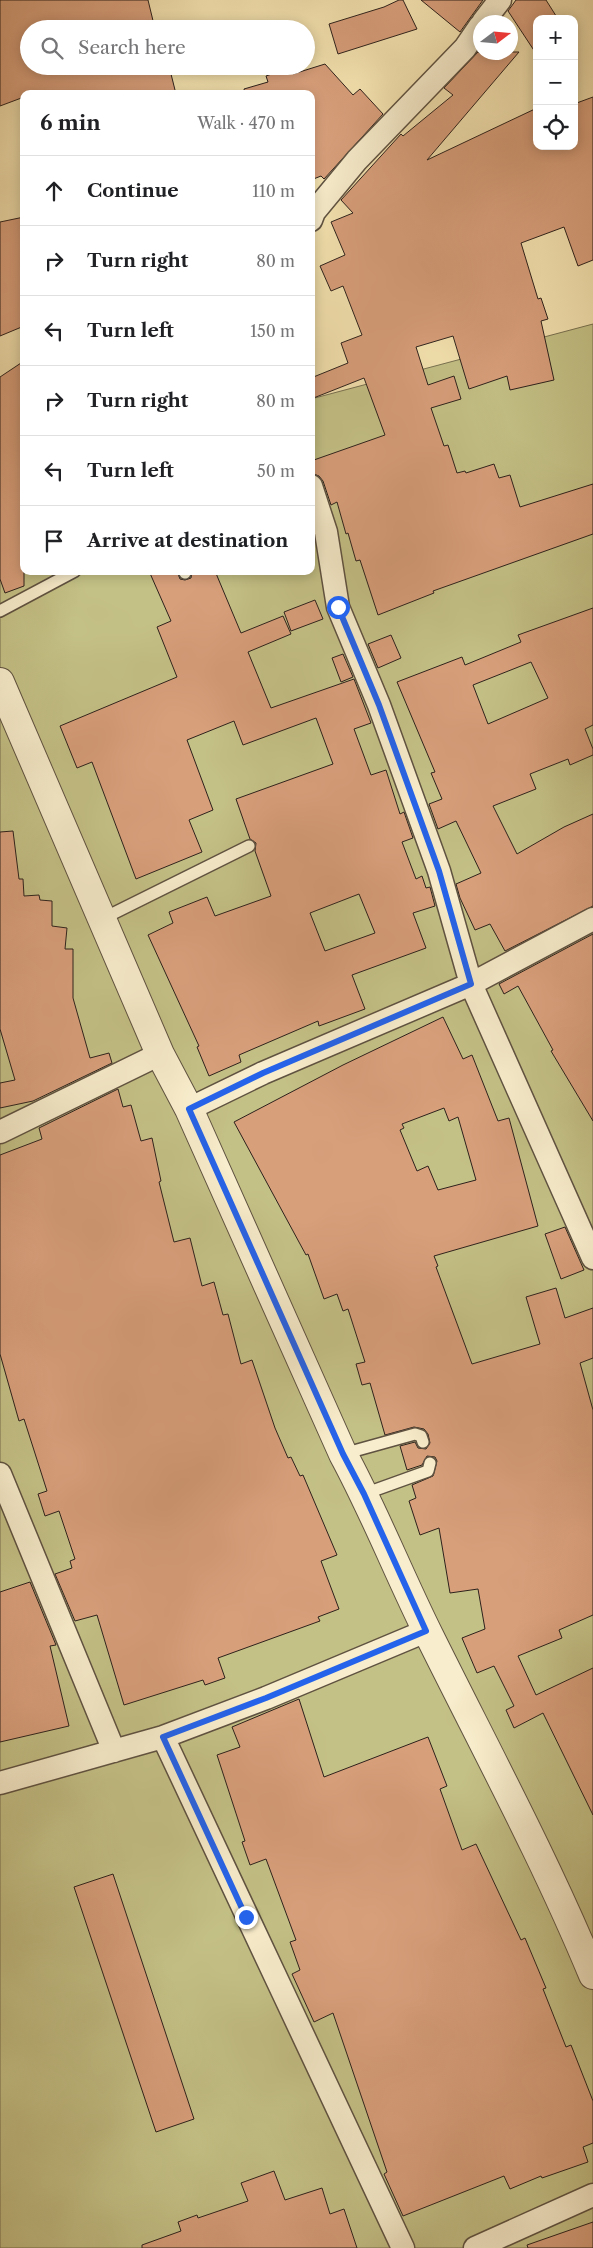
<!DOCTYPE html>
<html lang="en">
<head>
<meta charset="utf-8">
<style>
  :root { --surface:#fff; --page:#f2f2f2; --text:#202124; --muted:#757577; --line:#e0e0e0 }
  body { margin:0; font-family:"Libre Caslon Text",serif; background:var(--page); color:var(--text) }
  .controls { position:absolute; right:15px; top:15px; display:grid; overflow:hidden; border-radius:10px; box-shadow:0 2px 12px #0003 }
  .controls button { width:45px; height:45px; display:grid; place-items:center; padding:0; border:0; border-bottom:1px solid var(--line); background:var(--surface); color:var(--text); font:25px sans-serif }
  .compass { position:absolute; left:473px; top:15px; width:45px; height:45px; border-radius:50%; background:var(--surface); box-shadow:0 2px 12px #0003; rotate:74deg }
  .stop { position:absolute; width:15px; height:15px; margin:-11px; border:4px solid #2563eb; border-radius:50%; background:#fff }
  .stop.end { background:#2563eb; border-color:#fff; box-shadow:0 1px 5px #0008 }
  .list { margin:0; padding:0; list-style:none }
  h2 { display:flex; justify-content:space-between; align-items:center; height:65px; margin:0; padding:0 20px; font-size:21px }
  h2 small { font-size:16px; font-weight:400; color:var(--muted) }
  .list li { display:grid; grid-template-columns:32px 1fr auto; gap:15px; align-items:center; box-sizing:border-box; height:70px; padding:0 20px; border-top:1px solid var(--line) }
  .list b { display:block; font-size:19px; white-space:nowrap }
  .list em { font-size:16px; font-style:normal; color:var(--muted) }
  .icon { flex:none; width:28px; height:28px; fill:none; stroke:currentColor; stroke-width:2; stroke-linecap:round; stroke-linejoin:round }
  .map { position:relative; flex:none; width:593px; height:2248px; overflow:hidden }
  .search { position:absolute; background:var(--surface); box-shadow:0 2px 12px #0003; left:20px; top:20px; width:295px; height:55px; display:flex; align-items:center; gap:12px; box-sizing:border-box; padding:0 18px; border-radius:28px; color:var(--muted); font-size:19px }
  .panel { position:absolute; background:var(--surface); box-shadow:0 2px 12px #0003; left:20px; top:90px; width:295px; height:485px; border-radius:10px }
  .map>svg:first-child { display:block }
</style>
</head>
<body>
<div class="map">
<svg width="593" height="2248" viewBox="0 0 593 2248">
  <rect width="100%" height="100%" fill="#f4e3b0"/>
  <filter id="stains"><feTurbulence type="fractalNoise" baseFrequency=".004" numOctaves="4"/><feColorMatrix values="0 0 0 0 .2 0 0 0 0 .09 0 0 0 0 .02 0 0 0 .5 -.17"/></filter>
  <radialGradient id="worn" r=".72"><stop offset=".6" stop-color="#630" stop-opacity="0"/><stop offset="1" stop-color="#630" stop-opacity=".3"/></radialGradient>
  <path fill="#c4c186" stroke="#787151" d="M 593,324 L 593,2248 L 0,2248 L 0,482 L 24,571 L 311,571 L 311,399 Z"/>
  <path fill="#d89f7b" stroke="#2d211c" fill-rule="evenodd" d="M 0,0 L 148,0 L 155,29 L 29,29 L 29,66 L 169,66 L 176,94 L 24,94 L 24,97 L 0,106 Z
    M 399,0 L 403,0 L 417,29 L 338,54 L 329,24 L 384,7 Z
    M 421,0 L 483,0 L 460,32 Z
    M 516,0 L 546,0 L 558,19 L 537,19 L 537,55 L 508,11 Z
    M 478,52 L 519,52 L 427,160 L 537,108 L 537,146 L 574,146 L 574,104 L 593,97 L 593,260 L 578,266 L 564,227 L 521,243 L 538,299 L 541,298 L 548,319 L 541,321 L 554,380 L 510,390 L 507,376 L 469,389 L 453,336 L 416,347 L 428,385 L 454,376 L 461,399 L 431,408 L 444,446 L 448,445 L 457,473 L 465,471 L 466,473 L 494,464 L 499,478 L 510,475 L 520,507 L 593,484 L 593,534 L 433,591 L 434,593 L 378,615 L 360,560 L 356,561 L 348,533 L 346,534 L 337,502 L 331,505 L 323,481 L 319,476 L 311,473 L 311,461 L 385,435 L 364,378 L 311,399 L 311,378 L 348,363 L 341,343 L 362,335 L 343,286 L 331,291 L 320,266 L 345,255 L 331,222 L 353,213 L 341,200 L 401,134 L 403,136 L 453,95 L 444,88 Z
    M 325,64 L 353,95 L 360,89 L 383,114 L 324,179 L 321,176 L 311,180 L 311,94 L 245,94 L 244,89 L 268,82 L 266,76 L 291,67 L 293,74 Z
    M 24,217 L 24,326 L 0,336 L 0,222 Z
    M 24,361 L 24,586 L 5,593 L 0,579 L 0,377 Z
    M 149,571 L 177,571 L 180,579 L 185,580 L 191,578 L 192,571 L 215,571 L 241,633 L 283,616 L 291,634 L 248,652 L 271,708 L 354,679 L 371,723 L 354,729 L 371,775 L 386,770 L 400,814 L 404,812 L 413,838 L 402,842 L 416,879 L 422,876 L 426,888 L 430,887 L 435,906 L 413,913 L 426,948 L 352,975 L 365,1009 L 319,1026 L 318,1021 L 239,1055 L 241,1062 L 209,1076 L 197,1047 L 199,1046 L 148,935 L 173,923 L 169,912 L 207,897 L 215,916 L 271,896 L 255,851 L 256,843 L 250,839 L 236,799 L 333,764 L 316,718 L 243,745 L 234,721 L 187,740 L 213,810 L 189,820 L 202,852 L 136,879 L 92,762 L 77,768 L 60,726 L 177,677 L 157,627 L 171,621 ZM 359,894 L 375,933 L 325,951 L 310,913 Z
    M 315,600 L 323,619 L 291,631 L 284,612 Z
    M 593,608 L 593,725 L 585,729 L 593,749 L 593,755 L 570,765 L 568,759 L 530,774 L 536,789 L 493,806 L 517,854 L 564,827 L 593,814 L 593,906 L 505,951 L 490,924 L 475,930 L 460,898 L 456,884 L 481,873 L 456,821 L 438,829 L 429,804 L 442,799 L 431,773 L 435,772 L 397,682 L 462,657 L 465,665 L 521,642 L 518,635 ZM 531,662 L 548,698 L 488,724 L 473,685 Z
    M 391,635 L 401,658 L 378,668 L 368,644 Z
    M 343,654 L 353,677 L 341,682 L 332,658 Z
    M 13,831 L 19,879 L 23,879 L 24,896 L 39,895 L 40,900 L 52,901 L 52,926 L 67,928 L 65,949 L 73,949 L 73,998 L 90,1058 L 109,1053 L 112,1063 L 33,1101 L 0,1108 L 0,1083 L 15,1080 L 0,1029 L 0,832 Z
    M 593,934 L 593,1121 L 551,1051 L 553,1050 L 518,986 L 504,994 L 499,984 Z
    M 443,1017 L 463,1059 L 472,1055 L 498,1121 L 509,1118 L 538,1226 L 434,1256 L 438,1266 L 436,1267 L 472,1364 L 540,1344 L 526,1297 L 556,1288 L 565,1318 L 593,1308 L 593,1358 L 580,1363 L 593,1410 L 593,1615 L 559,1630 L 562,1638 L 518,1656 L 536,1695 L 593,1668 L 593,1815 L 543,1713 L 514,1728 L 506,1710 L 514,1706 L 494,1666 L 477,1673 L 462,1638 L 485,1629 L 478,1589 L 450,1593 L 439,1528 L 420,1535 L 409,1501 L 416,1498 L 412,1485 L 433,1476 L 437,1461 L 435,1457 L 427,1456 L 422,1465 L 407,1470 L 400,1446 L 415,1442 L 418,1448 L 426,1449 L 430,1443 L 428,1434 L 424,1429 L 414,1427 L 385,1435 L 370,1383 L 362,1385 L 356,1364 L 365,1362 L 348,1309 L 343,1311 L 337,1294 L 324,1299 L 308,1254 L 306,1255 L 234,1122 L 343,1065 ZM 444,1108 L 449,1121 L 458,1117 L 476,1180 L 438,1190 L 428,1166 L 417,1171 L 400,1130 L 404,1128 L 402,1124 Z
    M 118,1089 L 123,1107 L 131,1105 L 141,1141 L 152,1138 L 161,1181 L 159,1182 L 174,1242 L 190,1238 L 202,1286 L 214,1282 L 223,1315 L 228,1314 L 241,1364 L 252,1360 L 275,1428 L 288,1458 L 291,1457 L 300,1476 L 303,1475 L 337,1555 L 321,1561 L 339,1609 L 318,1617 L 320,1621 L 218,1658 L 225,1678 L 205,1685 L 203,1680 L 124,1705 L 97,1615 L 75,1621 L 55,1574 L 72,1568 L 70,1561 L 75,1559 L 59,1511 L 45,1516 L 38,1494 L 47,1491 L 24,1419 L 19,1421 L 0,1354 L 0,1155 L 42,1139 L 39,1128 Z
    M 565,1227 L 584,1270 L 561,1279 L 545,1234 Z
    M 30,1582 L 56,1645 L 50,1646 L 69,1726 L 0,1742 L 0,1592 Z
    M 299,1699 L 324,1777 L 428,1737 L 447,1786 L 440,1789 L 462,1850 L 476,1844 L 521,1940 L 525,1938 L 546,1988 L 543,1989 L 566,2047 L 571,2045 L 593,2101 L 593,2143 L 583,2147 L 588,2162 L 542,2178 L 541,2176 L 510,2189 L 504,2176 L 403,2216 L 384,2174 L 387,2172 L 333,2013 L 314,2022 L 292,1974 L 300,1970 L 290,1942 L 296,1940 L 266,1859 L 250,1865 L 242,1842 L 245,1841 L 217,1755 L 240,1747 L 232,1727 Z
    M 113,1874 L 194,2119 L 156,2132 L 74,1887 Z
    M 274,2171 L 285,2200 L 322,2188 L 330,2214 L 344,2209 L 357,2248 L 142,2248 L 142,2245 L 181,2231 L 178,2222 L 197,2215 L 198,2218 L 248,2201 L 241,2183 Z
    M 593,2222 L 593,2248 L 528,2248 L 527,2245 Z"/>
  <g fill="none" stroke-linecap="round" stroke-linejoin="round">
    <defs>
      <path id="service" d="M 184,571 L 185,573
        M 0,611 L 75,571
        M 102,919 L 249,846
        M 343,1454 L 415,1434 L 421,1436 L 423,1442
        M 364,1494 L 428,1471 L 430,1463"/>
      <path id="minor" d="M 483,22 L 500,0
        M 311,220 L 314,212 L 357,160 L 465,48 L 480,26
        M 311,486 L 326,532 L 338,607 L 379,705 L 439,871 L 471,984 L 593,1258
        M 189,1109 L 263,1073 L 471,984 L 593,919
        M 0,1132 L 160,1054
        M 0,1474 L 114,1751
        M 163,1737 C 242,1908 324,2077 403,2248
        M 0,1783 L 163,1737 L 266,1698 L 426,1631
        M 475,2248 L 593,2195"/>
      <path id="tertiary" d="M 0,682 L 160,1054 L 189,1109 L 343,1454 C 375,1513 399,1575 429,1635 C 485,1748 545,1859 593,1975"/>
    </defs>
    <use href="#service" stroke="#5f5241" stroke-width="14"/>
    <use href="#minor" stroke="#5f5241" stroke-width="25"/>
    <use href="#tertiary" stroke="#5f5241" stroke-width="30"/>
    <use href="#service" stroke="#f8edcc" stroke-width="11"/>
    <use href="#minor" stroke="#f8edcc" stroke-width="22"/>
    <use href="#tertiary" stroke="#f8edcc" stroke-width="28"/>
  </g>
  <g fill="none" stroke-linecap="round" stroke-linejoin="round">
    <path stroke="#2563eb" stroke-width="6" d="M 246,1917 L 163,1737 L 266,1698 L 426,1631 L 364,1494 L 343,1454 L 189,1109 L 263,1073 L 471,984 L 439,871 L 379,705 L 338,607"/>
  </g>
  <rect width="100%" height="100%" filter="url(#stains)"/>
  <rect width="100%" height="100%" fill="url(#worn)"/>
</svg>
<div class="controls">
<button>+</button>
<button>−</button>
<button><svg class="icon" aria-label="locate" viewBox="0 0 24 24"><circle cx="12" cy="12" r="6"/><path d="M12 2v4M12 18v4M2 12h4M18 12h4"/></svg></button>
</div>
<svg class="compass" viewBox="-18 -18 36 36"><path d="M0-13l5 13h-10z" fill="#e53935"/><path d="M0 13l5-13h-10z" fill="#757577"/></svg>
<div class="stop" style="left:338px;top:607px"></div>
<div class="stop end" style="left:246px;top:1917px"></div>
<div class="search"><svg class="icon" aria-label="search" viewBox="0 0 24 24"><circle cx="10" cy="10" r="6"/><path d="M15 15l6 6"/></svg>Search here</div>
<section class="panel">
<h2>6 min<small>Walk · 470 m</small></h2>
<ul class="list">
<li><svg class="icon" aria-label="ahead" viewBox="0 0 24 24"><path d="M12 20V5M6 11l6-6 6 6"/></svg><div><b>Continue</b></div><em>110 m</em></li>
<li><svg class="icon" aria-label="right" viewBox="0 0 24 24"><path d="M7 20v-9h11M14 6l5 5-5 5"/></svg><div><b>Turn right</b></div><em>80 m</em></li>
<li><svg class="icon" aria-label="left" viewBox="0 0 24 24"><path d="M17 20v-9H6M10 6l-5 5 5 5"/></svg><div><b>Turn left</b></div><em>150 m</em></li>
<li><svg class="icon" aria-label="right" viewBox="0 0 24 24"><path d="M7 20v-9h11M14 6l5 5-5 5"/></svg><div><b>Turn right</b></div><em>80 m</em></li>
<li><svg class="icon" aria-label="left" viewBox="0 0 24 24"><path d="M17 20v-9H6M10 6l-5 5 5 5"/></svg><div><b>Turn left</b></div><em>50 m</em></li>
<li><svg class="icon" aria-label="arrive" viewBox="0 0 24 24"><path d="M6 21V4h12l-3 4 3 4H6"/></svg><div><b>Arrive at destination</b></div></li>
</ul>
</section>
</div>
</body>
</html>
